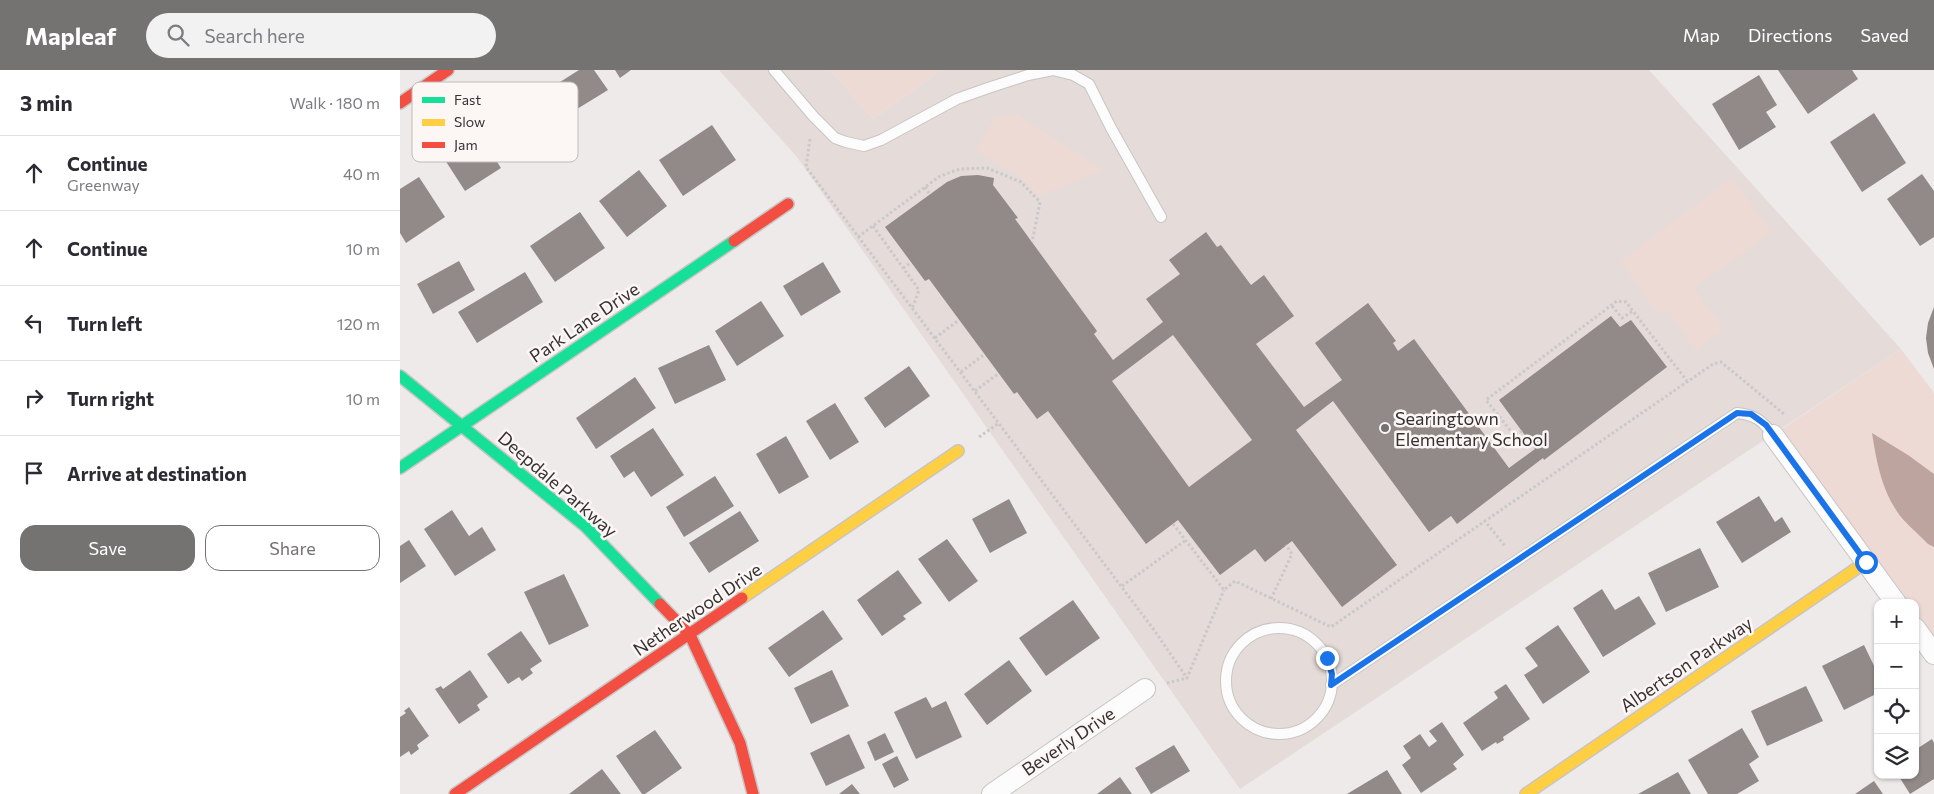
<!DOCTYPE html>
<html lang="en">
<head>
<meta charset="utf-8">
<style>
  :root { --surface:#fff; --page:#f2f2f3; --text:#2b2b33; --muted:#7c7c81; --line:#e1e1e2; --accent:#757372 }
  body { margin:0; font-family:Commissioner,sans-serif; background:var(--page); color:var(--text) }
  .controls { position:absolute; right:15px; bottom:15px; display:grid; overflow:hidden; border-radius:10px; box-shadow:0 1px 4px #0004 }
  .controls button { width:45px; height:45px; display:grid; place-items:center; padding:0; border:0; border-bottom:1px solid var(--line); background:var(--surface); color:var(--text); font:25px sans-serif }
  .stop { position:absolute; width:15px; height:15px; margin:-11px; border:4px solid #1a73e8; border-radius:50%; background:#fff }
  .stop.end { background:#1a73e8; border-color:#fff; box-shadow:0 1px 5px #0008 }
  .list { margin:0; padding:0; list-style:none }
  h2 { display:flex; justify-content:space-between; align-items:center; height:65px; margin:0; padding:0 20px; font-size:21px }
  h2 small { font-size:16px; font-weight:400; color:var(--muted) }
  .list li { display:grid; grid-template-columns:32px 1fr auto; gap:15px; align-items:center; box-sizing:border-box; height:75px; padding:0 20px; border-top:1px solid var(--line) }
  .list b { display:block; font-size:19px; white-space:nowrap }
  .list p { margin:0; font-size:16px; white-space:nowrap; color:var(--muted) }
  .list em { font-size:16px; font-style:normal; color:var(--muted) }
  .actions { display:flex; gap:10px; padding:15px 20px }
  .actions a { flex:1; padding:11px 0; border:1px solid var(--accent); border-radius:15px; text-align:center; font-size:18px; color:var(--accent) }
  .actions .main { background:var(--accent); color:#fff }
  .icon { flex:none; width:28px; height:28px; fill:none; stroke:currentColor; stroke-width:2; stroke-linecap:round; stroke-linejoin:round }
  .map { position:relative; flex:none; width:1534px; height:724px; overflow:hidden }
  header { display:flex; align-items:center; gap:30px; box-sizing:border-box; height:70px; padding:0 25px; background:var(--accent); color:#fff }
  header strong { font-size:24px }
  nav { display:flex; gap:28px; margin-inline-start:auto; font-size:18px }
  .search { width:350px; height:45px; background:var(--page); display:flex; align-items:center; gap:12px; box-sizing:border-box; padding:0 18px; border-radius:28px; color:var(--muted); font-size:19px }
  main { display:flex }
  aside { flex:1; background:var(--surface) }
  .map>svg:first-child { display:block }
</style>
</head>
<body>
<header>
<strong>Mapleaf</strong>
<div class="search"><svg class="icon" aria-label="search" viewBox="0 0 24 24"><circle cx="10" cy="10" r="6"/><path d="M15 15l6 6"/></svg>Search here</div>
<nav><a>Map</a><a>Directions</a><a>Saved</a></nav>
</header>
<main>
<aside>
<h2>3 min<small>Walk · 180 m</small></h2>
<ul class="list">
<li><svg class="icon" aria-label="ahead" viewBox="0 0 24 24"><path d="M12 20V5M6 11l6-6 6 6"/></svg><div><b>Continue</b><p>Greenway</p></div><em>40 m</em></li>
<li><svg class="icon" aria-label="ahead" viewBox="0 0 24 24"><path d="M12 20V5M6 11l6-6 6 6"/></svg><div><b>Continue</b></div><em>10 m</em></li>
<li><svg class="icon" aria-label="left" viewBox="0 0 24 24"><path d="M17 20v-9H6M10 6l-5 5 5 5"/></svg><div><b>Turn left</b></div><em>120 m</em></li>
<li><svg class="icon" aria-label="right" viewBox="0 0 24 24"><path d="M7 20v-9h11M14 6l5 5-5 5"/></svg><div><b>Turn right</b></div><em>10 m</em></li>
<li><svg class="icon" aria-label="arrive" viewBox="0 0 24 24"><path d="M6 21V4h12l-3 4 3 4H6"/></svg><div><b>Arrive at destination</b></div></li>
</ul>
<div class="actions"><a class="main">Save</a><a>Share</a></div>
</aside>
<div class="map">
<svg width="1534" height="724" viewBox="0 0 1534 724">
  <rect width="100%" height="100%" fill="#edeae9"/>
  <path fill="#e5dbd9" d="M 319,0 L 431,0 L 473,49 L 541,0 L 1249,0 L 1501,279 L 840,719 L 397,87 Z"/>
  <path fill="#eedad5" d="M 431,0 L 541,0 L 473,49 Z
    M 616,44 L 703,100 L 639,126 L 616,104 L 576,81 L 595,47 Z
    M 1332,108 L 1372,162 L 1294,218 L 1324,259 L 1296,280 L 1266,239 L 1258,244 L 1220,191 Z
    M 1501,279 L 1534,323 L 1534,578 L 1515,558 L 1515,533 L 1496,533 L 1373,365 Z"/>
  <path fill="#bda49f" d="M 1472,363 L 1508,385 L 1534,404 L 1534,477 L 1528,474 C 1518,463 1504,453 1496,440 C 1481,417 1476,389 1472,363 Z"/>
  <path fill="#918a88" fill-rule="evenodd" d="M 179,0 L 194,0 L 208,20 L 177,39 L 160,12 Z
    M 215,0 L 231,0 L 220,8 Z
    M 1378,0 L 1452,0 L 1458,9 L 1408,44 Z
    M 1359,5 L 1377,35 L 1366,42 L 1376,57 L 1339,80 L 1312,34 Z
    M 1474,43 L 1506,93 L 1462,122 L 1430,72 Z
    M 312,55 L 336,90 L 283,126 L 259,90 Z
    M 81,67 L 101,98 L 65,121 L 45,90 Z
    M 239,100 L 267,136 L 227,167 L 199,131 Z
    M 1522,104 L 1534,121 L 1534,167 L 1520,176 L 1487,129 Z
    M 578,105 L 594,108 L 593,115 L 618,148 L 615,149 L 697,261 L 694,264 L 713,290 L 763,252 L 746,229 L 780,204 L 769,190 L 806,162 L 817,177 L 821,175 L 851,215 L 864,205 L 894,246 L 856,274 L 904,337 L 942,310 L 915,273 L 968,233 L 996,271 L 993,273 L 998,281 L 1014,269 L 1109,398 L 1135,379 L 1099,330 L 1211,246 L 1220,257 L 1231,250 L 1267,297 L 1144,390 L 1143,388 L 1057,454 L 1051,446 L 1029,462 L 933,331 L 896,360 L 997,495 L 942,537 L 892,471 L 865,492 L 855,479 L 820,505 L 778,450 L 746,474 L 648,341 L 637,349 L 617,322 L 614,324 L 529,209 L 525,211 L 485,157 L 547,112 L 561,106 ZM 773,265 L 852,370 L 789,417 L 712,311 Z
    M 19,107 L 45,147 L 6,173 L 0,163 L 0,119 Z
    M 180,142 L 205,178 L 155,212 L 130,176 Z
    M 59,191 L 75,220 L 33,244 L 17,214 Z
    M 423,192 L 441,222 L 401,246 L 383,216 Z
    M 125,202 L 143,232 L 77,273 L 58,242 Z
    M 361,231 L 384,266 L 337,296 L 315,261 Z
    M 1534,237 L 1534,299 L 1528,283 L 1526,268 L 1528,253 Z
    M 309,275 L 326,310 L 275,334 L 258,298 Z
    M 509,296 L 530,326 L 485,358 L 464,328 Z
    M 235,307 L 256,338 L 196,379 L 176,348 Z
    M 435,333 L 459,372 L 430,390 L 406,351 Z
    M 253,358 L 284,405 L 251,427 L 234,401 L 224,408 L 210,386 Z
    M 386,366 L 409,407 L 379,424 L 356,384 Z
    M 315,406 L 334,436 L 284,467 L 266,437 Z
    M 1359,426 L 1375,452 L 1382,447 L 1391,462 L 1342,493 L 1316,452 Z
    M 609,429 L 627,463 L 590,483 L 572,449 Z
    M 52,440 L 69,466 L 82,457 L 96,480 L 55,506 L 24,459 Z
    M 340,441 L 359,471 L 309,503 L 289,473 Z
    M 547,469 L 578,511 L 549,532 L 518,489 Z
    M 9,470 L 26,496 L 0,513 L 0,476 Z
    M 1300,478 L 1319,517 L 1266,542 L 1248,503 Z
    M 498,500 L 522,533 L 503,546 L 506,549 L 482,566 L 457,530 Z
    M 164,504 L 189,556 L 149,575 L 124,522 Z
    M 1202,519 L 1215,540 L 1239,526 L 1256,554 L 1203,587 L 1173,538 Z
    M 673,530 L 700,568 L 646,606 L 619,568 Z
    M 423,540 L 443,569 L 389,607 L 368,578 Z
    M 1158,555 L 1190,602 L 1143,634 L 1124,605 L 1138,596 L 1125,578 Z
    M 121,561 L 142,591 L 130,599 L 133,603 L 122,611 L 119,607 L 108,614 L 87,584 Z
    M 1464,575 L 1478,604 L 1478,623 L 1444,640 L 1422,596 Z
    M 609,590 L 632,621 L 587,655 L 564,624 Z
    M 70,600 L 88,627 L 77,635 L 80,640 L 59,654 L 35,619 L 41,616 L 43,619 Z
    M 432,600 L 449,636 L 411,654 L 394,618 Z
    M 1106,614 L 1130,649 L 1103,667 L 1104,670 L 1097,674 L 1096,672 L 1082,681 L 1063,653 L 1098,628 L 1094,622 Z
    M 1406,616 L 1423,651 L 1367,676 L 1351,641 Z
    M 526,627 L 532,638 L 546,631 L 562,667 L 516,689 L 494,642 Z
    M 9,637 L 29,666 L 17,675 L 19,679 L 11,685 L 9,681 L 0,687 L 0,647 L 6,643 L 4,641 Z
    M 1042,652 L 1064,685 L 1053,694 L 1057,699 L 1021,723 L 1002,695 L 1011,688 L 1003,676 L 1020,664 L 1029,677 L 1037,671 L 1029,661 Z
    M 1342,658 L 1359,687 L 1349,694 L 1359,711 L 1337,724 L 1308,724 L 1288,690 Z
    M 255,660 L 282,698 L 245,724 L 242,724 L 216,686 Z
    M 485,663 L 494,682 L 475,691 L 467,672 Z
    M 449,664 L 465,698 L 426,716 L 410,683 Z
    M 1532,669 L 1534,673 L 1534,709 L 1510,724 L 1498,705 L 1515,705 L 1515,680 Z
    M 774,675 L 790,701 L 751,724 L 735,698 Z
    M 497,686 L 509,710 L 494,718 L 482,694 Z
    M 202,699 L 221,724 L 169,724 Z
    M 987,700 L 1002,724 L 947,724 Z
    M 1278,702 L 1291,724 L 1238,724 Z
    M 720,707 L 732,724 L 697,724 Z
    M 1474,711 L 1483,724 L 1455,724 Z
    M 452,714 L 460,724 L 439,724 Z"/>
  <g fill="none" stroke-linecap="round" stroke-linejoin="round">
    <defs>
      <path id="lane" d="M 374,0 L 414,47 L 435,68 L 446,72 L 464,76 L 481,70 L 557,29 L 588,18 L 628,5 L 653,0 L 673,5 L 689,14 L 711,58 L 761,147
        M826 611a53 53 0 1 1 106 0a53 53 0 1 1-106 0Z
        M 931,615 L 1337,343 C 1355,345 1362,350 1373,365"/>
      <path id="street" d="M 1373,365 L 1496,533
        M 1515,558 L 1534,584
        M 592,724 L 745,619"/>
      <path id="fast" d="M 0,306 L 185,456 L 260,534
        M 0,398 L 334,171"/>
      <path id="slow" d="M 342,528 L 558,381
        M 1126,724 L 1466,492"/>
      <path id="jam" d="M 0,33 L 48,0
        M 334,171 L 388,134
        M 260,534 L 290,565 L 340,673 L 353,724
        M 55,724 L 342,528"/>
    </defs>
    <use href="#lane" stroke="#c8c5c4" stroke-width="12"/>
    <use href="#street" stroke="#c8c5c4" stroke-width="22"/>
    <use href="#fast" stroke="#c8c5c4" stroke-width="14"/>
    <use href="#slow" stroke="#c8c5c4" stroke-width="14"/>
    <use href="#jam" stroke="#c8c5c4" stroke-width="14"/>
    <path stroke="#cac9c9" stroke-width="3" stroke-dasharray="2.5 2.5" stroke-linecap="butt" d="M 410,69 L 406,97 L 754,560 L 787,608 L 824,520
      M 525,117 L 529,123
      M 473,156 L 519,220 L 512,239
      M 458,167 L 540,106 L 560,99 L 587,98 L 621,112 L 640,132 L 632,172
      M 503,198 L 511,193
      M 1212,236 L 1222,248 L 1233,241
      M 535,268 L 559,250
      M 561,302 L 585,284
      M 575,321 L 599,303
      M 1122,361 L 1114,365 L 1086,330 L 1217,231 L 1226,232 L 1287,311
      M 579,367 L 599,353
      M 1084,450 L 1105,476
      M 773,454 L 824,520 L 835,511 L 931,557 L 1313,294 L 1321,292 L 1384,344
      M 722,516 L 786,470
      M 871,529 L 892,484 L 886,475
      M 767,613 L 787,608"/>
    <use href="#lane" stroke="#fcfcfc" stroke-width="10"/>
    <use href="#street" stroke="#fcfcfc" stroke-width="20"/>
    <use href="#fast" stroke="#16e098" stroke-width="11"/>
    <use href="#slow" stroke="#ffcf43" stroke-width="11"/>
    <use href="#jam" stroke="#f24e42" stroke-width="11"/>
  </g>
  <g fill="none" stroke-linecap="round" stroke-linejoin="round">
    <path stroke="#1a73e8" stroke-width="6" d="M 927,588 L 932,604 L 931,615 L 1337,343 L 1351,344 L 1366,355 L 1466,492"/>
  </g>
  <circle fill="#757372" stroke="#fcf6f5" stroke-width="2" cx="985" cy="358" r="5"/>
  <g text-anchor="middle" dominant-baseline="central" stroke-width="5" stroke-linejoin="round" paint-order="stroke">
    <g font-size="18" fill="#353332" stroke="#fcf6f5">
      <text transform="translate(184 252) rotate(-34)">Park Lane Drive</text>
      <text transform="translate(158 414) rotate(41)">Deepdale Parkway</text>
      <text transform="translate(297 539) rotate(-34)">Netherwood Drive</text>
      <text transform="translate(1286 594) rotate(-34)">Albertson Parkway</text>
      <text transform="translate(668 671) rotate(-34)">Beverly Drive</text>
    </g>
    <g font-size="18" fill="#353332" stroke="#fcf6f5" text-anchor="start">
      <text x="995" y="348">Searingtown<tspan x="995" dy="21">Elementary School</tspan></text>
    </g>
  </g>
  <rect x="12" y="12" width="166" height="80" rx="8" fill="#fcf6f5" stroke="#c0bcba" stroke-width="1"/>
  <rect x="22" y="27" width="23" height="6" fill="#16e098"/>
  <rect x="22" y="49" width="23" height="7" fill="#ffcf43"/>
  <rect x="22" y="72" width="23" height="6" fill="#f24e42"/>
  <g font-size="14" fill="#353332">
    <text x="54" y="35">Fast</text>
    <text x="54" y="57">Slow</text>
    <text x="54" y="80">Jam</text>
  </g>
</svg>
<div class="controls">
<button>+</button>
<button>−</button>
<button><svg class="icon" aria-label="locate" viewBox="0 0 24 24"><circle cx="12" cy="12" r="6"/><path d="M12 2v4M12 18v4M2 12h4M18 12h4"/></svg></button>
<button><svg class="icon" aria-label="layers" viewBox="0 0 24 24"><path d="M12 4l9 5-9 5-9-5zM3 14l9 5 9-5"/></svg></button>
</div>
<div class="stop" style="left:1466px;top:492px"></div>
<div class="stop end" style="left:927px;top:588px"></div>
</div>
</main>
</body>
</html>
